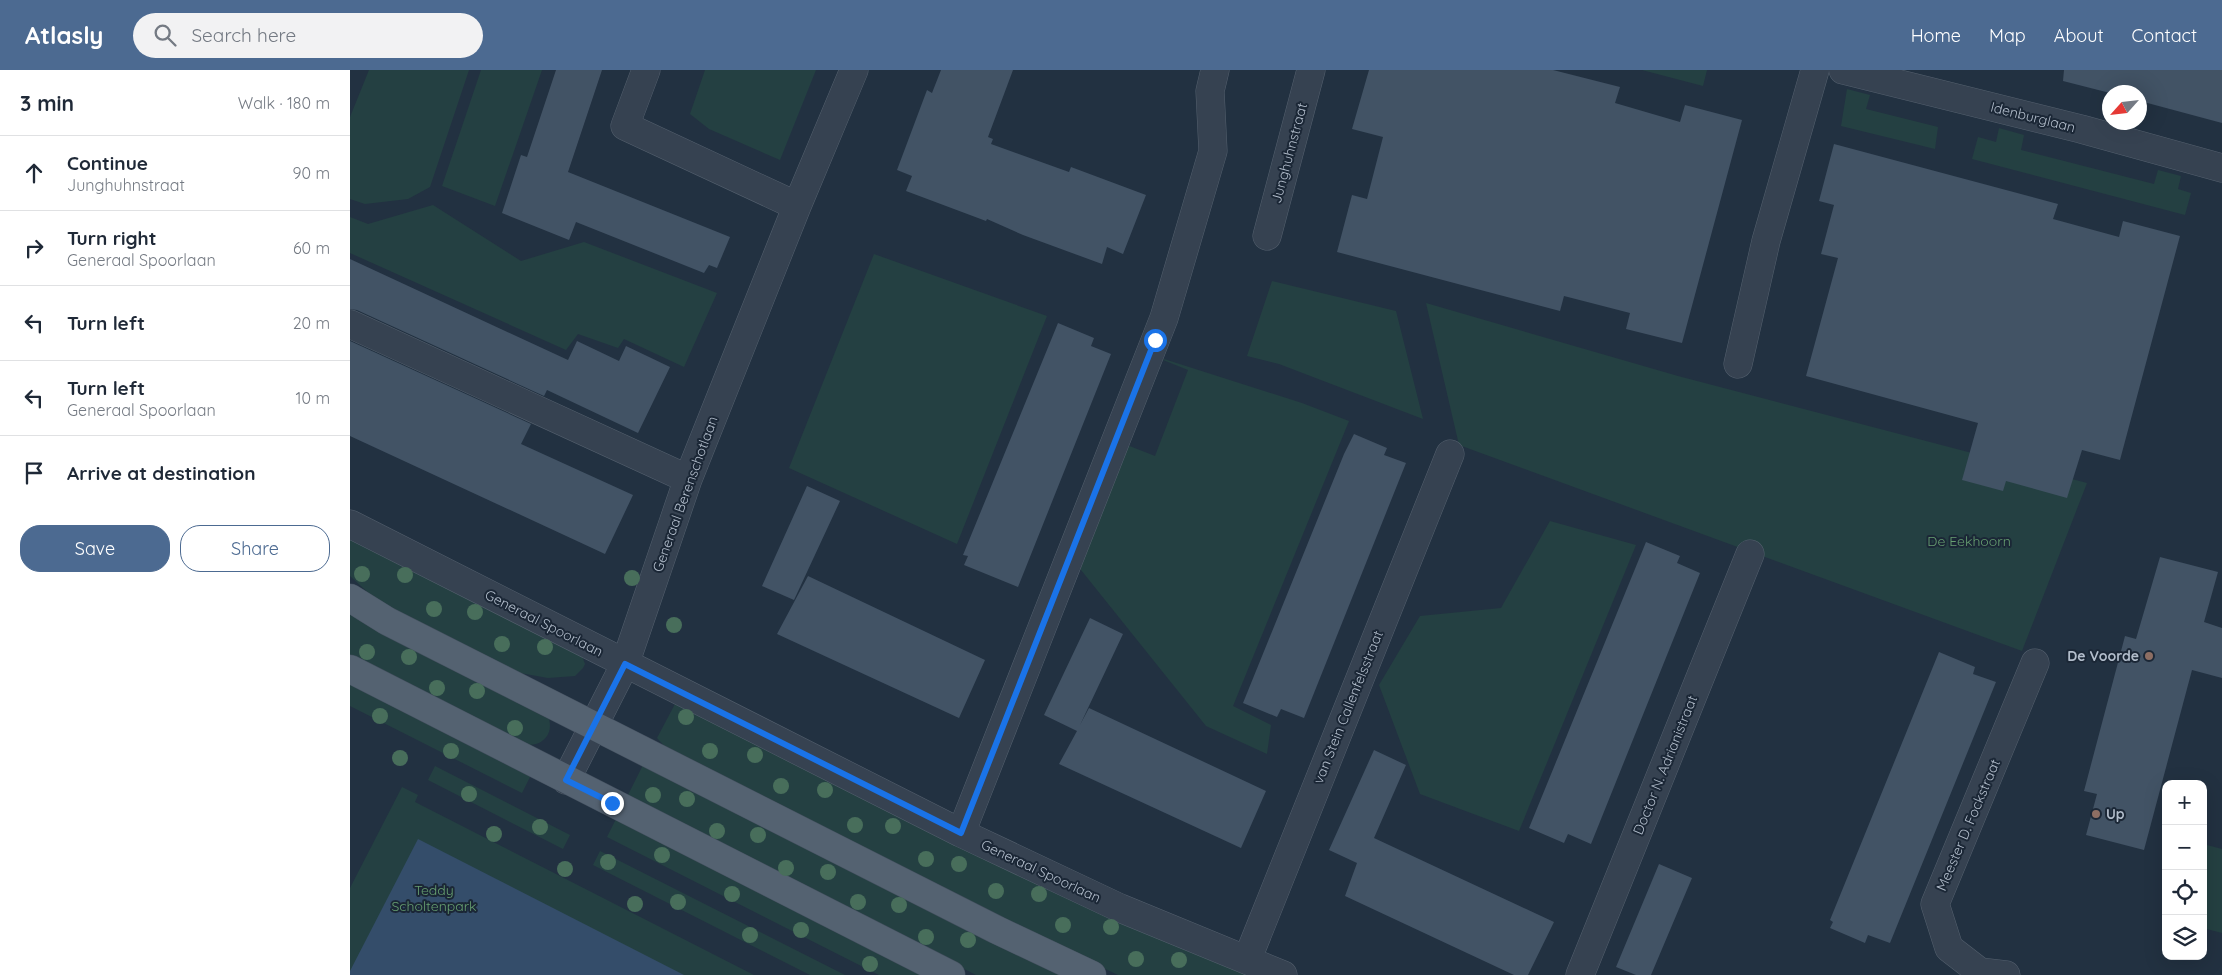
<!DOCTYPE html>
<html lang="en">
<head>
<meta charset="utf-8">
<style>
  :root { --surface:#fff; --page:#f2f2f3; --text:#1f2937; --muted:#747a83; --line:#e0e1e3; --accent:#4c6a91 }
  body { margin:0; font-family:Quicksand,sans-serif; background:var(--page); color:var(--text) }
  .controls { position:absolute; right:15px; bottom:15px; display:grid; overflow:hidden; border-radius:10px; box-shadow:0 5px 20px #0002 }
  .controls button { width:45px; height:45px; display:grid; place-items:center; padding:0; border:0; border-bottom:1px solid var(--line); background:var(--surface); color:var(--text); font:25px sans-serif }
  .compass { position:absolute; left:1752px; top:15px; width:45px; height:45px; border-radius:50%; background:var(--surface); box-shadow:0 5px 20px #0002; rotate:243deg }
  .stop { position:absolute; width:15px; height:15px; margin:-11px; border:4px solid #1a73e8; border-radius:50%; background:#fff }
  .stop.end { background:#1a73e8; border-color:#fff; box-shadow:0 1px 5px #0008 }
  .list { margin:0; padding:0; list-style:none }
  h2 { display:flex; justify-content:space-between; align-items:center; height:65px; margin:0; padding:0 20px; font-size:21px }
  h2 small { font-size:16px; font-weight:400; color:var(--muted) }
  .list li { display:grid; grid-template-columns:32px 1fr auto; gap:15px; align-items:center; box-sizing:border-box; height:75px; padding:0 20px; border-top:1px solid var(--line) }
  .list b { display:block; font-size:19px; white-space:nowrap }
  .list p { margin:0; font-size:16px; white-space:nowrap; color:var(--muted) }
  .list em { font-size:16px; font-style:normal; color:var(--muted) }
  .actions { display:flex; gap:10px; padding:15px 20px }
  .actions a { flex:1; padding:11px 0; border:1px solid var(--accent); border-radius:20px; text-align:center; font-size:18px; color:var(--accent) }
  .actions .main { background:var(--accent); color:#fff }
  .icon { flex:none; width:28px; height:28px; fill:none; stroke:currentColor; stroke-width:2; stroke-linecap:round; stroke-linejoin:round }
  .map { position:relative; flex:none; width:1872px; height:905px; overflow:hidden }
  header { display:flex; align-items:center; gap:30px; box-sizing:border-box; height:70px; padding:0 25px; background:var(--accent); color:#fff }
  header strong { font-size:24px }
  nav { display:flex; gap:28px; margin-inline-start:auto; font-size:18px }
  .search { width:350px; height:45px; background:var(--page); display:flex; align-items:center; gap:12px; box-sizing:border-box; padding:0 18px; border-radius:28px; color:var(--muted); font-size:19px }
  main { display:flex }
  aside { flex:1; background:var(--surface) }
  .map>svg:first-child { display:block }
</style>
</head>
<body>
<header>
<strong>Atlasly</strong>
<div class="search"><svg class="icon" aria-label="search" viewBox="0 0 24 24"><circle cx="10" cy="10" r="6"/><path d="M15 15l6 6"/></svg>Search here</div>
<nav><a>Home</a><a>Map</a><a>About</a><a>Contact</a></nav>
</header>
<main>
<aside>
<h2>3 min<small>Walk · 180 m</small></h2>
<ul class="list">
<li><svg class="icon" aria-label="ahead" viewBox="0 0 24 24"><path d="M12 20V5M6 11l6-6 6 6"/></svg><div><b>Continue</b><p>Junghuhnstraat</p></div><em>90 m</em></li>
<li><svg class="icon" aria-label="right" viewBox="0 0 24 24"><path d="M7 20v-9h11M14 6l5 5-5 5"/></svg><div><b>Turn right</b><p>Generaal Spoorlaan</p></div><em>60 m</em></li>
<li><svg class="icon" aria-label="left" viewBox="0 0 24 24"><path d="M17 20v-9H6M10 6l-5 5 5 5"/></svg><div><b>Turn left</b></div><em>20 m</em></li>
<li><svg class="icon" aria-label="left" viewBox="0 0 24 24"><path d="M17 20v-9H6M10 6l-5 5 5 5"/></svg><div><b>Turn left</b><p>Generaal Spoorlaan</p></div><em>10 m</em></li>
<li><svg class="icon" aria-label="arrive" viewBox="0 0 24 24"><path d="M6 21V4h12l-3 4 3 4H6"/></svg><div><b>Arrive at destination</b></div></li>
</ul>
<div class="actions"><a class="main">Save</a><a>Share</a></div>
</aside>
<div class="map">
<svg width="1872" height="905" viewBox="0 0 1872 905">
  <rect width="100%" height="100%" fill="#223141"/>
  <path fill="#244042" d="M 19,0 L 119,0 L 80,117 L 58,129 L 15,134 L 0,129 L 0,47 Z
    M 131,0 L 192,0 L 145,136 L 92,116 Z
    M 355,0 L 466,0 L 430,90 L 359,59 L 340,44 Z
    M 1292,0 L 1357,0 L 1353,16 Z
    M 1497,19 L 1520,25 L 1516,39 L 1588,57 L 1585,79 L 1491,56 Z
    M 1649,58 L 1674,65 L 1671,80 L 1804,114 L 1808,100 L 1831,106 L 1828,119 L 1841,123 L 1835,145 L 1622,89 L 1628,67 L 1646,72 Z
    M 83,135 L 171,191 L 234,172 L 367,223 L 334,297 L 274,269 L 268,278 L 228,264 L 216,280 L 0,183 L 0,147 L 18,154 Z
    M 524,184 L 697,246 L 607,474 L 439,398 Z
    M 922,211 L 1046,241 L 1073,349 L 929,294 L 897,286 Z
    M 1076,233 L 1328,306 L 1737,413 L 1672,581 L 1109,375 Z
    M 814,289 L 952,333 L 999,351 L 883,636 L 921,655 L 917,684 L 856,656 L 727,495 L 777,375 L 805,386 L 838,300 L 813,290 Z
    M 1200,451 L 1286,475 L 1169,761 L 1070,724 L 1029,615 L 1070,546 L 1151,538 Z
    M 0,468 L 232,586 L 235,594 L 233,598 L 225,606 L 198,608 L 170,603 L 51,545 L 25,529 L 0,506 Z
    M 0,545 L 199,649 C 203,663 194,675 179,675 L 0,586 Z
    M 0,611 L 182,703 L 172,723 L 0,636 Z
    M 325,634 L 899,905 L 768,905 L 661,854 L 318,680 L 307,668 Z
    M 294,693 L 717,905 L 626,905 L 277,727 Z
    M 85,696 L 220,765 L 213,779 L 78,710 Z
    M 52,717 L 68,725 L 65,732 L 404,905 L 0,905 L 0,818 Z
    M 267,747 L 580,905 L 529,905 L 257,767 Z
    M 1853,774 L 1872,779 L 1872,863 L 1853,858 Z
    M 250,781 L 495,905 L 460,905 L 243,795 Z"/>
  <path fill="#344d6a" d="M 68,769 L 334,905 L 0,905 L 0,901 Z"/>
  <path fill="#425365" d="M 206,0 L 252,0 L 218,102 L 380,167 L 367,198 L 359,195 L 354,203 L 226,152 L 219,170 L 152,143 L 171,85 L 177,87 Z
    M 591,0 L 663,0 L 638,67 L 643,69 L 641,74 L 719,102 L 721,97 L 796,125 L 773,184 L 757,177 L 752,194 L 673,165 L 637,149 L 636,151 L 556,121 L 562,106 L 547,100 L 577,20 L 582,23 Z
    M 1019,0 L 1203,0 L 1270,17 L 1265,33 L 1330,52 L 1335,35 L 1392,50 L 1332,273 L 1276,259 L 1280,243 L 1214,226 L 1210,241 L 987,182 L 1002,125 L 1017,129 L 1033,67 L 1002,59 Z
    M 1714,0 L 1872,0 L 1872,53 L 1790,31 L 1790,22 L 1760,23 L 1713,11 Z
    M 1484,74 L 1708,134 L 1703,149 L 1769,167 L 1773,151 L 1830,166 L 1770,390 L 1732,380 L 1717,428 L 1656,411 L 1653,421 L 1612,410 L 1628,353 L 1456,306 L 1488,188 L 1471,184 L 1484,135 L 1469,131 Z
    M 0,189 L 218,290 L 227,271 L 269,291 L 276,276 L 320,297 L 288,363 L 197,320 L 194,326 L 7,240 L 0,239 Z
    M 708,253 L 744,268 L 741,276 L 761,284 L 668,517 L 614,495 L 618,486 L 613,485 Z
    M 0,271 L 181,354 L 171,374 L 283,425 L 255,484 L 0,366 Z
    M 1004,364 L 1037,378 L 1034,385 L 1056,393 L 954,648 L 931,639 L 927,647 L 893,633 L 994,384 Z
    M 457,416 L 490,431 L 444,530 L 412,516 Z
    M 1296,472 L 1330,486 L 1327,493 L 1350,503 L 1241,774 L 1218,764 L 1214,773 L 1179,758 Z
    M 1810,487 L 1868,502 L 1854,552 L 1872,558 L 1872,608 L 1842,600 L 1794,780 L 1736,765 L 1747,724 L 1734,721 L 1775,566 L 1786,569 Z
    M 458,506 L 635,590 L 609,648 L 427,564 Z
    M 740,548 L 773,564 L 730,655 L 739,638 L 916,721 L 891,778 L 709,694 L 727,661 L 694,645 Z
    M 1589,582 L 1625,597 L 1623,604 L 1646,612 L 1540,873 L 1518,865 L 1515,873 L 1480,858 L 1483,852 L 1480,850 Z
    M 1024,680 L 1056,695 L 1024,768 L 1204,852 L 1178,905 L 1164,905 L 995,826 L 1007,793 L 979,780 Z
    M 1309,794 L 1342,808 L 1301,905 L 1286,905 L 1266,897 Z"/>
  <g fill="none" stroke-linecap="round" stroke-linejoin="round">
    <defs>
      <path id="minor" d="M 296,0 L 275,56 L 447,136
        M 1493,0 L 1731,59 L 1872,98
        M 917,166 L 961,0
        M 0,254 L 338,409
        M 1388,294 L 1416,171 L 1465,0
        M 0,454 L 611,763 L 770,838 L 933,905
        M 216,710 L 275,594 L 338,409 L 447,136 L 504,0
        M 611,763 L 814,248 L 863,81 L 860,21 L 865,0
        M 897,890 L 1100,384
        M 1630,902 L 1599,878 L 1585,834 L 1685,593
        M 1630,902 L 1656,905
        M 1230,905 L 1400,484"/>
      <path id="major" d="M 0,528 L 37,551 L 647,860 L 742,905
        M 0,599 L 601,905"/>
    </defs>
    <use href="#minor" stroke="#54606e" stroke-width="29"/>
    <use href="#major" stroke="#424e5d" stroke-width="29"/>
    <use href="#minor" stroke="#364251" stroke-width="28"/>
    <use href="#major" stroke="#546271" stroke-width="28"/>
  </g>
  <g fill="#486e5b">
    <circle cx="12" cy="504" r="8"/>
    <circle cx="55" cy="505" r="8"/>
    <circle cx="282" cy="508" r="8"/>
    <circle cx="84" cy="539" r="8"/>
    <circle cx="125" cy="542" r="8"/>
    <circle cx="324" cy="555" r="8"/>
    <circle cx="152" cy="574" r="8"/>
    <circle cx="195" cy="577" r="8"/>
    <circle cx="17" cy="582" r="8"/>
    <circle cx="59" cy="587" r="8"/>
    <circle cx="87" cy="618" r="8"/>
    <circle cx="127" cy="621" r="8"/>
    <circle cx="30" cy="646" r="8"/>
    <circle cx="336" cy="647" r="8"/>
    <circle cx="165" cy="658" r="8"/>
    <circle cx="101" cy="681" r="8"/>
    <circle cx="360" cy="681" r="8"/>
    <circle cx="405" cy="685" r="8"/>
    <circle cx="50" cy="688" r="8"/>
    <circle cx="431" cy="716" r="8"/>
    <circle cx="475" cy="720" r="8"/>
    <circle cx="119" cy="724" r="8"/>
    <circle cx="303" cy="725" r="8"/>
    <circle cx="337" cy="729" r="8"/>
    <circle cx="505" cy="755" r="8"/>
    <circle cx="543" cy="756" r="8"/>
    <circle cx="190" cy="757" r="8"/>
    <circle cx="367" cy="761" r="8"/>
    <circle cx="144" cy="764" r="8"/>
    <circle cx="408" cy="765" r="8"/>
    <circle cx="312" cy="785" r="8"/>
    <circle cx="576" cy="789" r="8"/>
    <circle cx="258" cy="792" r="8"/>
    <circle cx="609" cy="794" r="8"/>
    <circle cx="436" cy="798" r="8"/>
    <circle cx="215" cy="799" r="8"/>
    <circle cx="478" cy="802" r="8"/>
    <circle cx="646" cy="821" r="8"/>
    <circle cx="382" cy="824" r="8"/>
    <circle cx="689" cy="824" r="8"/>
    <circle cx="328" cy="832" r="8"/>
    <circle cx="508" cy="832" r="8"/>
    <circle cx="285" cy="834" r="8"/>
    <circle cx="549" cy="835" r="8"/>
    <circle cx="713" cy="855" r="8"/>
    <circle cx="761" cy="857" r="8"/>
    <circle cx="451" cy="860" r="8"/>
    <circle cx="400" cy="865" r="8"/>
    <circle cx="576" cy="867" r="8"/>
    <circle cx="618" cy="870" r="8"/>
    <circle cx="786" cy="889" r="8"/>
    <circle cx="829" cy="890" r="8"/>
    <circle cx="520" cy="894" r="8"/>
  </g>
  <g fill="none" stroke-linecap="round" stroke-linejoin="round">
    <path stroke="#1a73e8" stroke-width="6" d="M 262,733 L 216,710 L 275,594 L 611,763 L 805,270"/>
  </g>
  <g fill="#8d6e63" stroke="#1b2736" stroke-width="2">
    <circle cx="1799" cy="586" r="5"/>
    <circle cx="1746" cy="744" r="5"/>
  </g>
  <g text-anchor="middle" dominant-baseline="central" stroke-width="4" stroke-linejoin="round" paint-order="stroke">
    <g font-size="14" fill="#b2bdcb" stroke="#1b2736">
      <text transform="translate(1683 47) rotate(14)">Idenburglaan</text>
      <text transform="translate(939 83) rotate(-75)">Junghuhnstraat</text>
      <text transform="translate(335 424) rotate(-70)">Generaal Berenschotlaan</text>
      <text transform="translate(194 553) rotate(27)">Generaal Spoorlaan</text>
      <text transform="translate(998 637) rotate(-68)">van Stein Callenfelsstraat</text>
      <text transform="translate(1315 695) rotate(-68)">Doctor N. Adrianistraat</text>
      <text transform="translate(1618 755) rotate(-67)">Meester D. Fockstraat</text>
      <text transform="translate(691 801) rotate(25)">Generaal Spoorlaan</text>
    </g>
    <g font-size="14" fill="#679f71" stroke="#1b2736">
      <text x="1619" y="471">De Eekhoorn</text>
      <text x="84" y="820">Teddy<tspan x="84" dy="16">Scholtenpark</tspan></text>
    </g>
    <g font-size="14" font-weight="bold" fill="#b2bdcb" stroke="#1b2736" text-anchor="end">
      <text x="1789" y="586">De Voorde</text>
      <text x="1756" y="744" text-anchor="start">Up</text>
    </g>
  </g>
</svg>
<div class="controls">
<button>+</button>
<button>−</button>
<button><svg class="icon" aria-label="locate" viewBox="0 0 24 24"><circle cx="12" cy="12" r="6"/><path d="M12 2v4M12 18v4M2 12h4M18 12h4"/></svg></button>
<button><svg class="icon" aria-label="layers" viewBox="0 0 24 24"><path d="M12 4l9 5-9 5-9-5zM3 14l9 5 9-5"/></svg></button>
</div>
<svg class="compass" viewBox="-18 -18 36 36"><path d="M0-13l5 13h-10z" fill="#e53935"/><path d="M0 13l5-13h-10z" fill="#747a83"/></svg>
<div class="stop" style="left:805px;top:270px"></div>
<div class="stop end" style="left:262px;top:733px"></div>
</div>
</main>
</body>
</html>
